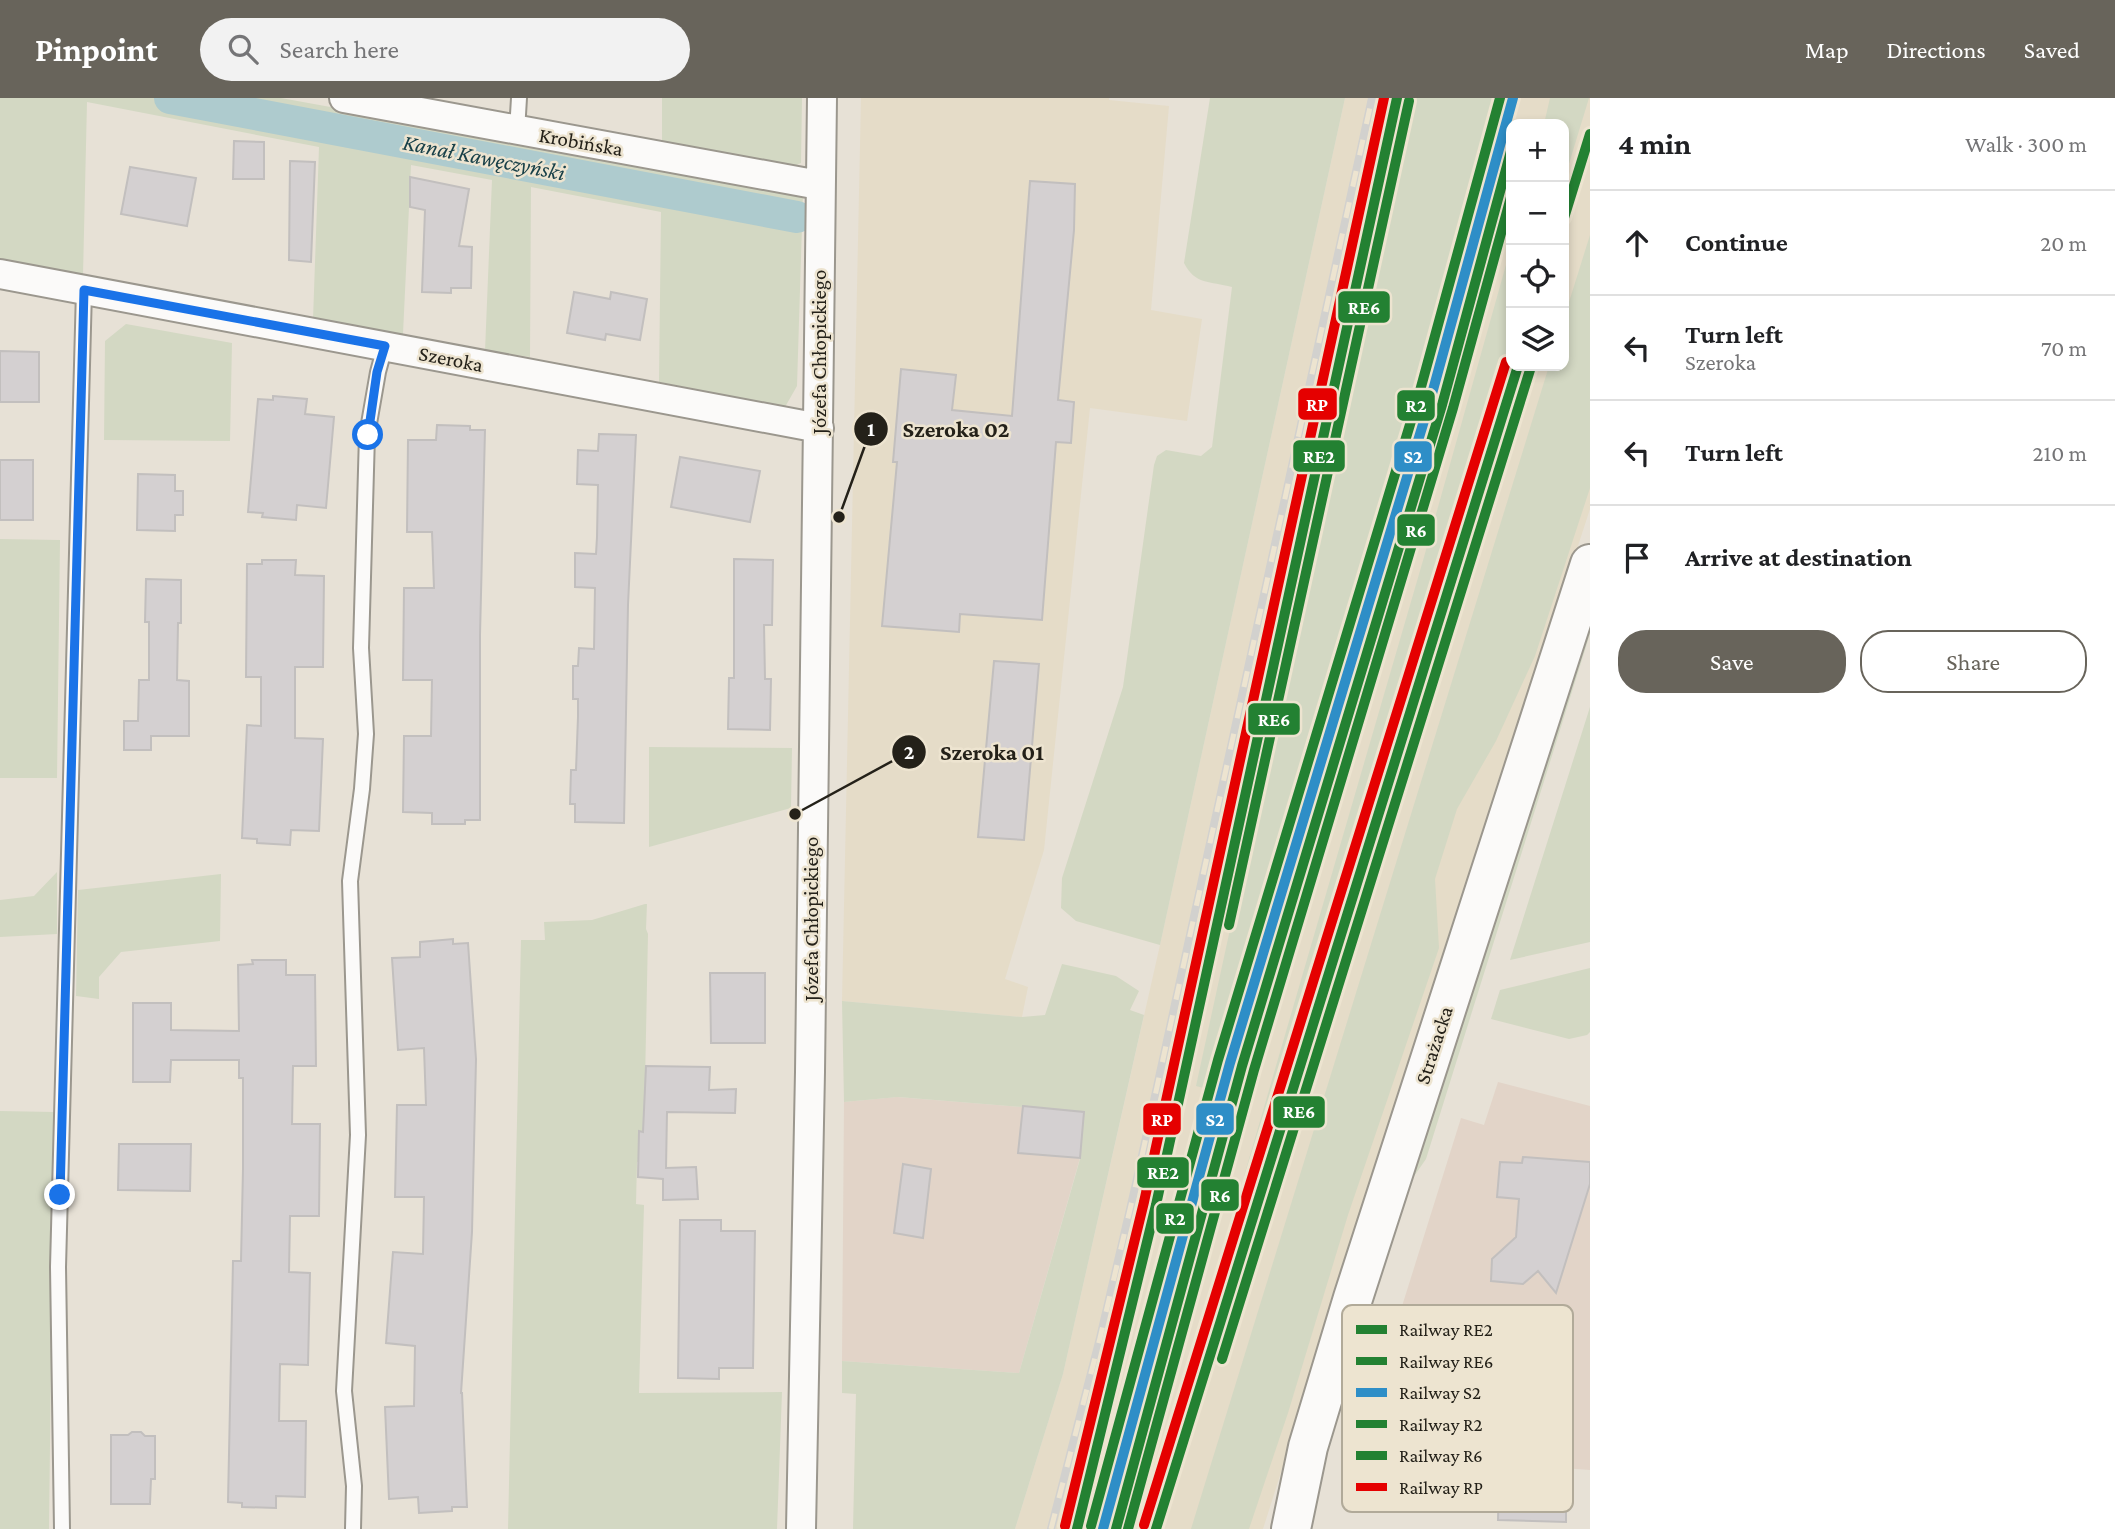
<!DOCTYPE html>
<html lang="en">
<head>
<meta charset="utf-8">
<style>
  :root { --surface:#fff; --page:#f2f2f2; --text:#202124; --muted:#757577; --line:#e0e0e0; --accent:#68645b }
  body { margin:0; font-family:"Crimson Pro",serif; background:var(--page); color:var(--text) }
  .controls { position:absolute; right:21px; top:21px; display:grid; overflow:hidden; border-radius:14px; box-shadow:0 4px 10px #0003 }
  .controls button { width:63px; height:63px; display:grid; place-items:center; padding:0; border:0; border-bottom:2px solid var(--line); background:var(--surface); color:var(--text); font:35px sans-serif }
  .stop { position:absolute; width:21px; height:21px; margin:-16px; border:5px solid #1a73e8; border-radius:50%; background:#fff }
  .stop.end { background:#1a73e8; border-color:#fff; box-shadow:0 2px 7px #0008 }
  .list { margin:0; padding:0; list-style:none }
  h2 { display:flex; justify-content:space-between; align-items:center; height:91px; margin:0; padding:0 28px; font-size:30px }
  h2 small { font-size:23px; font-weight:400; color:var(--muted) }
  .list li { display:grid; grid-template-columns:46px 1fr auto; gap:21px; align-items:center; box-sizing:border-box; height:105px; padding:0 28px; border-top:2px solid var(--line) }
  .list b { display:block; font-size:26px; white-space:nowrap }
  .list p { margin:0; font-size:23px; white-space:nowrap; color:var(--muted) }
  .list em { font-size:23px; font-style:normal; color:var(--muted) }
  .actions { display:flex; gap:14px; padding:21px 28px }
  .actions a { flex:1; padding:16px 0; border:2px solid var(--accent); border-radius:28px; text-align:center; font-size:24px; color:var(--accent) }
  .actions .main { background:var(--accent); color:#fff }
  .icon { flex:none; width:38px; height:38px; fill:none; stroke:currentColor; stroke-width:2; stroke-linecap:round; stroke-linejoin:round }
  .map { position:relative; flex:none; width:1590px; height:1431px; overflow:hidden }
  header { display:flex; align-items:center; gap:42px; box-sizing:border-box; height:98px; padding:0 35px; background:var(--accent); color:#fff }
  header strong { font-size:33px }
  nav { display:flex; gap:38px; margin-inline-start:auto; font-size:24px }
  .search { width:490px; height:63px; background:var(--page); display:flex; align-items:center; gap:18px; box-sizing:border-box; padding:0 24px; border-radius:38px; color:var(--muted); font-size:26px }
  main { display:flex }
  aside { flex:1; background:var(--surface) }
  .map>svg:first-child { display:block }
</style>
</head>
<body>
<header>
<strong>Pinpoint</strong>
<div class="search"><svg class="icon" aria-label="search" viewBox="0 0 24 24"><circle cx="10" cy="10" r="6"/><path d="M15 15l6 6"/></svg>Search here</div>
<nav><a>Map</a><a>Directions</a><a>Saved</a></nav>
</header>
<main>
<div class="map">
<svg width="1590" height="1431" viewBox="0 0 1590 1431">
  <rect width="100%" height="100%" fill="#e7e1d6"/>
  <path fill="#e5dcc8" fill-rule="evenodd" d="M 861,0 L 1109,0 L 1109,2 L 1169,8 L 1151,212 L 1202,221 L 1187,323 L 1090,310 L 1044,752 L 1005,881 L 1028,889 L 1022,919 L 842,903 Z
    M 1345,0 L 1590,0 L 1590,411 L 1454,828 L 1263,1431 L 1015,1431 L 1063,1276 L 1160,847 ZM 1511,26 L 1564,26 L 1564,268 L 1511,268 Z"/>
  <path fill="#e2d4c8" d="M 1498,984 L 1590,1008 L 1590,1372 L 1356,1355 L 1461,1020 L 1484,1027 Z
    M 897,999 L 1084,1014 L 1080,1060 L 1019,1275 L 842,1263 L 844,1004 Z"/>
  <path fill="#d3d8c3" d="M 0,0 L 281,0 L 803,95 L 797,288 L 785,309 L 659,284 L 661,114 L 531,89 L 530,259 L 485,253 L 492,82 L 411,67 L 403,236 L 313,222 L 319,49 L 87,4 L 83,177 L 0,161 Z
    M 662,0 L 802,0 L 801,65 L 794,68 L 662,44 Z
    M 1210,0 L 1345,0 L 1160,847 L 1076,823 L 1061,810 L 1062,780 L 1123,589 L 1154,367 L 1157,358 L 1166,352 L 1201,358 L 1212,349 L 1232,189 C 1210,183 1195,187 1184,165 Z
    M 1414,0 L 1497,0 C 1414,334 1305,661 1207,991 L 1196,988 L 1337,339 Z
    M 1550,0 L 1589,0 L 1564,82 L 1564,26 L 1544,26 Z
    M 1590,137 L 1590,390 L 1535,558 L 1496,643 L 1457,711 L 1435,781 L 1439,850 L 1348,1117 L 1288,1315 L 1249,1431 L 1191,1431 L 1549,268 L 1564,268 L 1564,220 Z
    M 1511,149 L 1511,251 L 1252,1080 L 1244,1078 L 1424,459 Z
    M 126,226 L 232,245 L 230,343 L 104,342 L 105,243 Z
    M 0,441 L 60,442 L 57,680 L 0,680 Z
    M 1590,523 L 1590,536 L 1426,1061 L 1410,1084 Z
    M 1590,609 L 1590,844 L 1510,862 Z
    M 649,649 L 792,650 L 791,710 L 649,749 Z
    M 57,774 L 57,836 L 0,839 L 0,802 L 34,798 Z
    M 221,776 L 220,843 L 121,854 L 99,879 L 99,901 L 76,898 L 78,792 Z
    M 645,806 L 647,806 L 646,831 L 648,836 L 644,1034 L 640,1033 L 639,1064 L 637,1064 L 636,1106 L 644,1107 L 639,1295 L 782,1294 L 777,1431 L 508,1431 L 521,842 L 545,842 L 544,824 L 592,822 Z
    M 1062,866 L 1116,878 L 1139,893 L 1130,912 L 1144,917 L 1063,1276 L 1015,1431 L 853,1431 L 856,1296 L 842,1295 L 842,1263 L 1019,1275 L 1080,1061 L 1084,1014 L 898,999 L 844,1004 L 842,903 L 1022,919 L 1045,917 Z
    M 1590,870 L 1590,934 L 1587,937 L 1569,941 L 1491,921 L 1500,892 Z
    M 0,1013 L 54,1014 L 49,1431 L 0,1431 Z"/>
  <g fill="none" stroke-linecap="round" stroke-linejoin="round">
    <path stroke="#aecbce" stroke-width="32" d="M 170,0 L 797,119"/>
  </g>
  <path fill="#d4d0d1" stroke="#c2bfbe" stroke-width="2" d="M 234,43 L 264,44 L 264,81 L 233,81 Z
    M 290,63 L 315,64 L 311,164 L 289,162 Z
    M 130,69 L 196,80 L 187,128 L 121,116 Z
    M 410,79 L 469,91 L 459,148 L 472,149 L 471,190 L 451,190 L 451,195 L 422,194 L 425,112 L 410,109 Z
    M 1030,83 L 1075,86 L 1074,132 L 1058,302 L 1074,304 L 1071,345 L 1056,344 L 1042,522 L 960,516 L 959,534 L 882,528 L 897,364 L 893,364 L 901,271 L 956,277 L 952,312 L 1012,318 Z
    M 574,194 L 610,201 L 611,194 L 647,201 L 640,242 L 606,236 L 605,242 L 567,235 Z
    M 0,253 L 39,254 L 39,304 L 0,304 Z
    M 273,298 L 307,301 L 305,316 L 334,319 L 326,410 L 297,407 L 296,422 L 262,419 L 263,415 L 248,414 L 258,301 L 273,302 Z
    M 437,327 L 470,328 L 470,332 L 485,332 L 480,537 L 480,722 L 465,722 L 465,726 L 432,726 L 432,715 L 403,714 L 404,638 L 431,638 L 432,582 L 403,582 L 404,490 L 434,490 L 432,434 L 407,434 L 408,342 L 436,342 Z
    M 599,336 L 636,337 L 628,507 L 624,725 L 575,724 L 575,706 L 570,706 L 571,672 L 576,672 L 578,619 L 578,601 L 573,601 L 573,568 L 578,568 L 579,550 L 594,551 L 595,490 L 575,489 L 575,455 L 596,456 L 597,439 L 598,387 L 577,386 L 578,352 L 598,353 Z
    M 680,359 L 760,373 L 750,424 L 671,409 Z
    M 0,362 L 33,362 L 33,422 L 0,422 Z
    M 138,376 L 175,377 L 175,393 L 183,393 L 183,417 L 175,417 L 175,433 L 137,432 Z
    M 734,461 L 773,462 L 772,527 L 764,527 L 765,581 L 771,581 L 770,632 L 728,631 L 729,580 L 734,580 Z
    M 262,462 L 296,462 L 295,477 L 324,478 L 323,569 L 295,569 L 295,640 L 323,641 L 319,733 L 291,732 L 290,747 L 257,745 L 257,741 L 242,740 L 247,627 L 261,628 L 261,579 L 246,579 L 247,466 L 262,466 Z
    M 146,481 L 181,482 L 181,525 L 178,525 L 177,582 L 189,583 L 189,638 L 151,638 L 151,652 L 124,652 L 124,623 L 138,623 L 139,582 L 149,582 L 149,524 L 145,524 Z
    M 994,563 L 1039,566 L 1024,742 L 978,739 Z
    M 453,841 L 453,846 L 468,845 L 476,961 L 472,1134 L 461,1295 L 462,1295 L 467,1409 L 452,1409 L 452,1413 L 419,1415 L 418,1399 L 389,1401 L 385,1309 L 414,1308 L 415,1248 L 386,1245 L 393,1154 L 423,1156 L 424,1099 L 395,1099 L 397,1007 L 426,1007 L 424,950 L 398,952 L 392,860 L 420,859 L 420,844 Z
    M 252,862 L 286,862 L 286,877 L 315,877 L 316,968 L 293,968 L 292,1026 L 320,1026 L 319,1118 L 290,1118 L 289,1174 L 310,1175 L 308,1267 L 280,1266 L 279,1323 L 306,1323 L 305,1399 L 276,1398 L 276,1410 L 242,1409 L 242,1405 L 228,1404 L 233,1163 L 241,1163 L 243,1071 L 243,980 L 239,980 L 239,962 L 171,962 L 170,984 L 133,984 L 133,905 L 171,905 L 171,932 L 239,933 L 238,867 L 253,866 Z
    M 710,875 L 765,875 L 765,945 L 711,945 Z
    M 646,968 L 710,969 L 709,992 L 736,991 L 735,1015 L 667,1014 L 666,1070 L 696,1069 L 698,1101 L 663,1102 L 663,1081 L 638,1079 L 639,1033 L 643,1034 Z
    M 1023,1008 L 1084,1014 L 1080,1060 L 1018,1055 Z
    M 119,1046 L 191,1046 L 190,1093 L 118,1092 Z
    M 1523,1059 L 1590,1064 L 1590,1086 L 1556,1195 L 1538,1173 L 1523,1186 L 1491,1183 L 1492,1161 L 1516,1139 L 1519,1101 L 1497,1099 L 1500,1064 L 1522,1065 Z
    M 903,1066 L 931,1071 L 923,1140 L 894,1135 Z
    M 680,1122 L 721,1122 L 721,1133 L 755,1133 L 753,1270 L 719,1270 L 719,1281 L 678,1280 Z
    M 132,1334 L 141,1334 L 145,1338 L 155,1338 L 155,1381 L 151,1381 L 150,1406 L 111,1406 L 111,1337 L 128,1337 Z
    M 1499,1383 L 1566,1385 L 1566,1424 L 1498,1422 Z"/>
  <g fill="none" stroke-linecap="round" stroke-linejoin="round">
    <defs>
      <path id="lane" d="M 517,33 L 519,0
        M 62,1431 L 58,1169 L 84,192
        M 353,1431 L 354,1388 L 344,1293 L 358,1037 L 350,783 L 362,691 L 366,636 L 361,550 L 367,337 L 378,274 L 385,248"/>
      <path id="street" d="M 344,0 L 819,87
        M 0,176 L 819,330
        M 801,1431 L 810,974 L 822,0"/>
      <path id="secondary" d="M 1291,1431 L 1308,1349 L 1353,1200 L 1590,466"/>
    </defs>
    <use href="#lane" stroke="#9b978e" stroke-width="18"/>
    <use href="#street" stroke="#9b978e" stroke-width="32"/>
    <use href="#secondary" stroke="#9b978e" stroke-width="42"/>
    <use href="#lane" stroke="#fbfaf9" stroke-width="14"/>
    <use href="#street" stroke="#fbfaf9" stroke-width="28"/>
    <use href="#secondary" stroke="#fbfaf9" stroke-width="38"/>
    <defs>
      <path id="rail" d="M 1051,1431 L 1100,1240 L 1135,1090 L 1372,0"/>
    </defs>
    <use href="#rail" stroke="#d2d1ce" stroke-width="8"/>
    <use href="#rail" stroke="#ede4d0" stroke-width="5" stroke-dasharray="16" stroke-linecap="butt"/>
    <defs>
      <path id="rail-1" d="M 1564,120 L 1590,36
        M 1077,1431 L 1156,1107 L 1397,0
        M 1156,1431 L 1518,268"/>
      <path id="rail-2" d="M 1229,827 L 1409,3
        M 1222,1261 L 1530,272
        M 1116,1431 L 1242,968 L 1442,307 L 1511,53"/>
      <path id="rail-3" d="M 1103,1431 L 1230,965 L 1430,303 L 1513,0"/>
      <path id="rail-4" d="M 1091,1428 L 1218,962 L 1418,300 L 1500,0"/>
      <path id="rail-5" d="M 1128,1431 L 1254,972 L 1453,310 L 1511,99"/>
      <path id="rail-6" d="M 1144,1427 L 1506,264
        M 1065,1428 L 1144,1104 L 1384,0"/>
    </defs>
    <use href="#rail-1" stroke="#ede4d0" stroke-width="16"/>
    <use href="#rail-2" stroke="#ede4d0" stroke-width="16"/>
    <use href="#rail-3" stroke="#ede4d0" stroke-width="16"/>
    <use href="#rail-4" stroke="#ede4d0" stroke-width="16"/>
    <use href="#rail-5" stroke="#ede4d0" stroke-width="16"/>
    <use href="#rail-6" stroke="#ede4d0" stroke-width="16"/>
    <use href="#rail-1" stroke="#238132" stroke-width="10"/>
    <use href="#rail-2" stroke="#238132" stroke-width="10"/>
    <use href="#rail-3" stroke="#2e8ec7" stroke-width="10"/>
    <use href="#rail-4" stroke="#238132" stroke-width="10"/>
    <use href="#rail-5" stroke="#238132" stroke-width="10"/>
    <use href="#rail-6" stroke="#e50000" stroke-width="10"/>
  </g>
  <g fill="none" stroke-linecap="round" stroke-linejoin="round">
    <path stroke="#1a73e8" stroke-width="9" d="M 60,1097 L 84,192 L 385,248 L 377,274 L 368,337"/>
  </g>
  <g text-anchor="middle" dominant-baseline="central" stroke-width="5" stroke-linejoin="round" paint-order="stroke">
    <g font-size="21" fill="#242119" stroke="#ede4d0">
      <text transform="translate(581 44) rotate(10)">Krobińska</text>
      <text transform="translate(819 254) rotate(-90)">Józefa Chłopickiego</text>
      <text transform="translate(451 261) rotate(11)">Szeroka</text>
      <text transform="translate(811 821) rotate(-90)">Józefa Chłopickiego</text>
      <text transform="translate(1434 947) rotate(-72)">Strażacka</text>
    </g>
    <g font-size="23" font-style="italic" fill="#184048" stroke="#ede4d0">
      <text transform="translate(484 59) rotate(11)">Kanał Kawęczyński</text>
    </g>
  </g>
  <rect x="1342" y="1207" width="231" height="207" rx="10" fill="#ede4d0" stroke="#b1aa99" stroke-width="2"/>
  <rect x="1356" y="1227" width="31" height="9" fill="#238132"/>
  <rect x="1356" y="1259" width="31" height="8" fill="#238132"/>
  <rect x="1356" y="1290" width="31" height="9" fill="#2e8ec7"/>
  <rect x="1356" y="1322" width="31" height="8" fill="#238132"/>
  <rect x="1356" y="1353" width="31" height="9" fill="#238132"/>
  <rect x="1356" y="1385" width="31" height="8" fill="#e50000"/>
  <g font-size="19" fill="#242119">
    <text x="1399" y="1238">Railway RE2</text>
    <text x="1399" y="1270">Railway RE6</text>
    <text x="1399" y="1301">Railway S2</text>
    <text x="1399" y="1333">Railway R2</text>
    <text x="1399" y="1364">Railway R6</text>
    <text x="1399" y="1396">Railway RP</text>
  </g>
  <path fill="none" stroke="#242119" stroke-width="2.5" d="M839 419L871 331M795 716L909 654"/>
  <g fill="#242119" stroke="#ede4d0" stroke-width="2.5">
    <circle cx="839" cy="419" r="7"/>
    <circle cx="795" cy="716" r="7"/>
    <circle cx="871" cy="331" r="18"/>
    <circle cx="909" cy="654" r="18"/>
  </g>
  <g font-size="21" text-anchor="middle" font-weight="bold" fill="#fff">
    <text x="871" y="338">1</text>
    <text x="909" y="661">2</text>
  </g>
  <g font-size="23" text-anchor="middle" font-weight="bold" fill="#242119" stroke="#ede4d0" stroke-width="5" stroke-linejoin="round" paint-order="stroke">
    <text x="956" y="339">Szeroka 02</text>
    <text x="992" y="662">Szeroka 01</text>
  </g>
  <g stroke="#ede4d0" stroke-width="2.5">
    <rect x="1337" y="192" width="54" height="34" rx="7" fill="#238132"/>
    <rect x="1297" y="289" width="41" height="34" rx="7" fill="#e50000"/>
    <rect x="1396" y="291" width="40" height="33" rx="7" fill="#238132"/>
    <rect x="1292" y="341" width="54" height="34" rx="7" fill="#238132"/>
    <rect x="1393" y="342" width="40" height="33" rx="7" fill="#2e8ec7"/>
    <rect x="1396" y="415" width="40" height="34" rx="7" fill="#238132"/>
    <rect x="1247" y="604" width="54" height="34" rx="7" fill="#238132"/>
    <rect x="1272" y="997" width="54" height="34" rx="7" fill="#238132"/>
    <rect x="1142" y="1004" width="40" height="34" rx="7" fill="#e50000"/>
    <rect x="1195" y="1004" width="40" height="34" rx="7" fill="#2e8ec7"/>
    <rect x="1136" y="1058" width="54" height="33" rx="7" fill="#238132"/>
    <rect x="1200" y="1080" width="40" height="34" rx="7" fill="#238132"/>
    <rect x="1155" y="1104" width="40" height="33" rx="7" fill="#238132"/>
  </g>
  <g font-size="19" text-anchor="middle" font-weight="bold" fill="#fff">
    <text x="1364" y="216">RE6</text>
    <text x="1317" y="313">RP</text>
    <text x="1416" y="314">R2</text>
    <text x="1319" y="365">RE2</text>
    <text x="1413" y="365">S2</text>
    <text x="1416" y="439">R6</text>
    <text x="1274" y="628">RE6</text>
    <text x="1299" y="1020">RE6</text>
    <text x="1162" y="1028">RP</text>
    <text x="1215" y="1028">S2</text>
    <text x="1163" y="1081">RE2</text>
    <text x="1220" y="1104">R6</text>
    <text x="1175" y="1127">R2</text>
  </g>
</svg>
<div class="controls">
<button>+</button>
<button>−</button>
<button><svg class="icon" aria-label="locate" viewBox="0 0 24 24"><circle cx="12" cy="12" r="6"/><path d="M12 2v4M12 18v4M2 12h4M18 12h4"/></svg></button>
<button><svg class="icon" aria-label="layers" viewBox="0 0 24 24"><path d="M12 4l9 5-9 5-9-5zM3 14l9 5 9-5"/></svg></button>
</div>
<div class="stop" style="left:368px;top:337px"></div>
<div class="stop end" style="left:60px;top:1097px"></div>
</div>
<aside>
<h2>4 min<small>Walk · 300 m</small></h2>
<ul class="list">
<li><svg class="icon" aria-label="ahead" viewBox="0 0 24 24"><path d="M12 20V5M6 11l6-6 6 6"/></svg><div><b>Continue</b></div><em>20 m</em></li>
<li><svg class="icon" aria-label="left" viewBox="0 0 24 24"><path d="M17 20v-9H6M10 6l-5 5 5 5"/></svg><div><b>Turn left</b><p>Szeroka</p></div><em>70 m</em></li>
<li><svg class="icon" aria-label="left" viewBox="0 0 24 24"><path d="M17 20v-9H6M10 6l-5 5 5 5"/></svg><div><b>Turn left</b></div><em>210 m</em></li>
<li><svg class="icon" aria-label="arrive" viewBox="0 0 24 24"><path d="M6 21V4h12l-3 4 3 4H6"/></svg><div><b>Arrive at destination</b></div></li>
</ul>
<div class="actions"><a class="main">Save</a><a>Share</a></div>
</aside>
</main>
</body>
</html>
